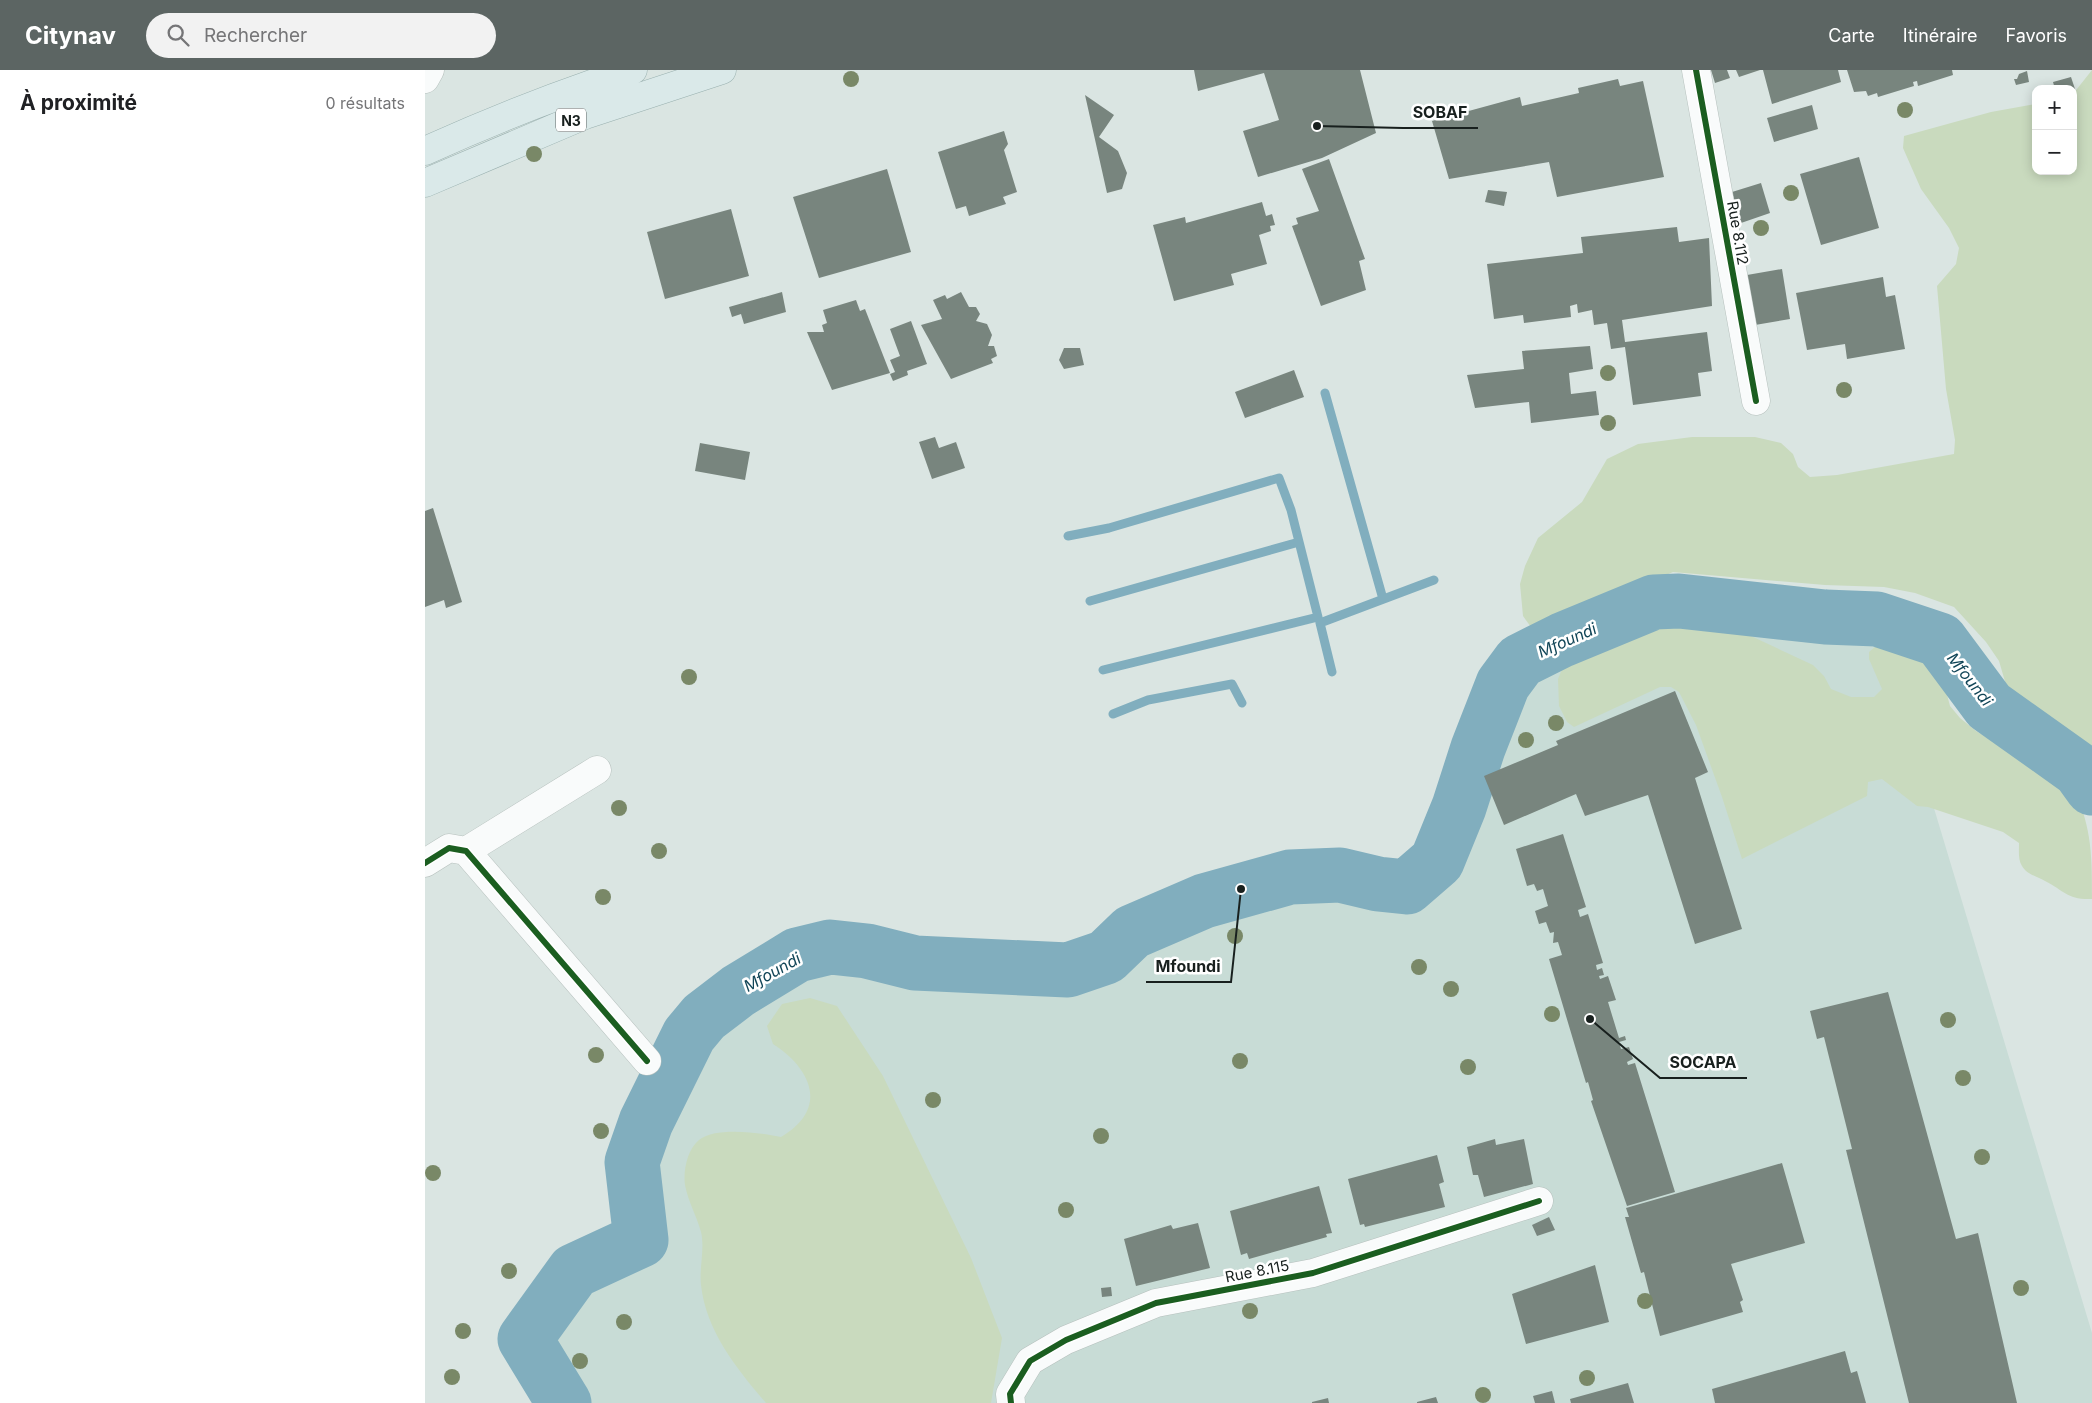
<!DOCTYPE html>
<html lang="fr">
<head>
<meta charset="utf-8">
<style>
  :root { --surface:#fff; --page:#f2f2f2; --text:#202124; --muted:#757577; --line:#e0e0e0; --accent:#5c6563 }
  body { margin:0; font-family:Inter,sans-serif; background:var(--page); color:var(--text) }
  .controls { position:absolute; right:15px; top:15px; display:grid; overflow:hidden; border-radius:10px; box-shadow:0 2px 12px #0003 }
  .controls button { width:45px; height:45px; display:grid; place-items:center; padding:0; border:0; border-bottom:1px solid var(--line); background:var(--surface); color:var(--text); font:25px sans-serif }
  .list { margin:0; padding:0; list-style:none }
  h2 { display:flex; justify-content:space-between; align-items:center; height:65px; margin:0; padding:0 20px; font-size:21px }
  h2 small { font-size:16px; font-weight:400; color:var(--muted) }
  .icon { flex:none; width:28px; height:28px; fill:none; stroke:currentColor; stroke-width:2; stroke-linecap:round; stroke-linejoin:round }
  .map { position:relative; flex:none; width:1667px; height:1333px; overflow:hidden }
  header { display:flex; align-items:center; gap:30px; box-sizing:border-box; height:70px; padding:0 25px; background:var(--accent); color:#fff }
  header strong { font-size:24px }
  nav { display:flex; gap:28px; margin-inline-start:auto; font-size:18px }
  .search { width:350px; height:45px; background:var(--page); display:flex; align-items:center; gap:12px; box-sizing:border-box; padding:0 18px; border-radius:28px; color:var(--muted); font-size:19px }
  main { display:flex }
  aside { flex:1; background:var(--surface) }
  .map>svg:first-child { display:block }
</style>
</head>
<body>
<header>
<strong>Citynav</strong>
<div class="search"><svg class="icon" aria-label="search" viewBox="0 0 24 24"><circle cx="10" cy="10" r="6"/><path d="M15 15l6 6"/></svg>Rechercher</div>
<nav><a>Carte</a><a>Itinéraire</a><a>Favoris</a></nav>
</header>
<main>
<aside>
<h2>À proximité<small>0 résultats</small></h2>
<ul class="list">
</ul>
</aside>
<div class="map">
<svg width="1667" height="1333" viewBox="0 0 1667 1333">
  <rect width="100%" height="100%" fill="#dae5e2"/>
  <path fill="#c8dcd6" d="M 1254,531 L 1399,547 L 1452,549 L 1667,1263 L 1667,1333 L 139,1333 L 100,1269 L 149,1201 L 216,1170 L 207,1092 L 221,1052 L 264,965 L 279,947 L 313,921 L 372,885 L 405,877 L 442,881 L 490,893 L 643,900 L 681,887 L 707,862 L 779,831 L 865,807 L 915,805 L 953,814 L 982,817 L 1012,791 L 1034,737 L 1053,678 L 1078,614 L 1095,591 L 1137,570 L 1229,532 Z"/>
  <path fill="#c9dabe" d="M 1667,0 L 1667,691 L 1636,668 L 1627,655 L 1595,637 L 1584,625 L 1574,591 L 1561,572 L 1529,537 L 1490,523 L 1459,517 L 1400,515 L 1248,502 L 1120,556 L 1106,557 L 1098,546 L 1095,514 L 1100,496 L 1113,468 L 1157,432 L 1182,389 L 1213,374 L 1267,367 L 1330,367 L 1356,373 L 1368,384 L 1373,397 L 1385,407 L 1412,405 L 1529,384 L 1530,370 L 1521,319 L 1512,216 L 1531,194 L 1534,178 L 1524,158 L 1496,119 L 1478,78 L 1479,66 L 1566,42 L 1611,34 L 1611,101 L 1648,101 L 1648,24 Z
    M 1251,555 L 1326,566 L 1388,595 L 1399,606 L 1406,619 L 1426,627 L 1449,627 L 1457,619 L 1444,589 L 1444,582 L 1458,570 L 1470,571 L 1502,580 L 1519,613 L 1525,636 L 1535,648 L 1551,661 L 1650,721 C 1667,760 1667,786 1667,829 C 1642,830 1640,821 1620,811 C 1612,806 1602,805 1597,796 C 1593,790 1594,781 1594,773 L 1578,762 L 1503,737 L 1492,736 L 1457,709 L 1443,712 L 1442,726 L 1317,789 L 1297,727 L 1271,655 L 1254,622 L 1246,617 L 1235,617 L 1149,657 L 1142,652 L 1134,636 L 1133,609 L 1138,597 L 1152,586 L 1168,579 L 1204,569 L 1238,557 Z
    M 385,928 L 412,936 L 458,1006 L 546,1188 L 577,1268 L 566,1333 L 341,1333 C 312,1299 281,1261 276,1215 C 274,1198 280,1179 276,1162 C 272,1147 263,1131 260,1115 C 258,1101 262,1080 274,1070 C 290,1056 338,1063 356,1067 C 404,1039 387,999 348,974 L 342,956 L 357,934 Z"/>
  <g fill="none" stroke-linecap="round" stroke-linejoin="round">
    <path stroke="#81aebe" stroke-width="9" d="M 900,323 L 958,529
      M 643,466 L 684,458 L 854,408 L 866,440 L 893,547 L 678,600
      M 665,531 L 874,472
      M 907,602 L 895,553 L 1009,510
      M 688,644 L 723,630 L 807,614 L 817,633"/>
    <path stroke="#81aebe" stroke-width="55" d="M 139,1333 L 100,1269 L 149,1201 L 216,1170 L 207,1092 L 221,1052 L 264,965 L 279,947 L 313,921 L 372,885 L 405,877 L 442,881 L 490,893 L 643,900 L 681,887 L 707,862 L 779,831 L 865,807 L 915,805 L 953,814 L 982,817 L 1012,791 L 1034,737 L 1053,678 L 1078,614 L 1095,591 L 1137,570 L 1229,532 L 1254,531 L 1400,547 L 1452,549 L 1515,570 L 1564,636 L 1654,700 L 1667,718"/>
  </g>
  <path fill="#78857e" d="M 769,0 L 935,0 L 951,63 L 897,88 L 833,107 L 818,61 L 854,50 L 839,3 L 773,21 Z
    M 1286,0 L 1302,0 L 1305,8 L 1290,13 Z
    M 1311,0 L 1335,0 L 1314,7 Z
    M 1338,0 L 1413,0 L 1416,12 L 1347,34 Z
    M 1422,0 L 1527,0 L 1528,5 L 1493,16 L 1492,11 L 1488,12 L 1489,16 L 1453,27 L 1452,23 L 1443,26 L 1441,21 L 1429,22 Z
    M 1602,1 L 1604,12 L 1591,15 L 1589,9 L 1592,9 L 1594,4 Z
    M 1646,7 L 1650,19 L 1630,19 L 1628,12 Z
    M 1193,9 L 1195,16 L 1218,11 L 1239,107 L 1132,127 L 1124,92 L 1024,109 L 1007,51 L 1095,27 L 1097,36 L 1154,23 L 1153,18 Z
    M 660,25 L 689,45 L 674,67 L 693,81 L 702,103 L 697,119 L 682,123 Z
    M 1387,35 L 1393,59 L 1349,72 L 1342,48 Z
    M 579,61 L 583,74 L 579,80 L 592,122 L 578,127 L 581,134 L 544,146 L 541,136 L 531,139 L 513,82 Z
    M 1434,87 L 1454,158 L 1396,175 L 1375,104 Z
    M 904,89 L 940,189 L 934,191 L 941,220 L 896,236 L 867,156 L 873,154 L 871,148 L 894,141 L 877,99 Z
    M 462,99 L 486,182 L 394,208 L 368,127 Z
    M 1336,113 L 1345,143 L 1316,153 L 1307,122 Z
    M 1063,120 L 1082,122 L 1079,136 L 1060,132 Z
    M 837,132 L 841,146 L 847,144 L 850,155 L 845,156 L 846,161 L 834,165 L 842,194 L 806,204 L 809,215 L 749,231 L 728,155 L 760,147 L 761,153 Z
    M 306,139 L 324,206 L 240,229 L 222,162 Z
    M 1252,157 L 1254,172 L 1284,168 L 1287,236 L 1197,250 L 1200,272 L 1282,262 L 1287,301 L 1273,303 L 1276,326 L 1208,335 L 1200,277 L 1186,279 L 1182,253 L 1169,255 L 1167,240 L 1153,243 L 1152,234 L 1145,236 L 1146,247 L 1099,253 L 1098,245 L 1069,249 L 1062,194 L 1158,183 L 1156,167 Z
    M 1357,199 L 1365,249 L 1330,255 L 1322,205 Z
    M 1458,207 L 1461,227 L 1470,225 L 1480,279 L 1422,289 L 1420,274 L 1382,280 L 1371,223 Z
    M 357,222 L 361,242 L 319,254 L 316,244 L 307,247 L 304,237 Z
    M 536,222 L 544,237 L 551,237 L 555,244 L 551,251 L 562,254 L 567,265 L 563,276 L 569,276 L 572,286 L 566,289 L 568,293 L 526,309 L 496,255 L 517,249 L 508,230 L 520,225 L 522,229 Z
    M 431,230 L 435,241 L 440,239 L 465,303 L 407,320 L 382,262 L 399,262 L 397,255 L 402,253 L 398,240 Z
    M 486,251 L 502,294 L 482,301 L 483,305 L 468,311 L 465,304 L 470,302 L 465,290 L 475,286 L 465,259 Z
    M 1165,276 L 1168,299 L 1144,303 L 1146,324 L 1171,321 L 1174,345 L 1106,353 L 1104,332 L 1050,338 L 1042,305 L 1099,299 L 1097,281 Z
    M 639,278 L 655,278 L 659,295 L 639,299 L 634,290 Z
    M 869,300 L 879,327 L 820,348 L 810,322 Z
    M 510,367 L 514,378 L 531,372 L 540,398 L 507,409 L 494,372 Z
    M 275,373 L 325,382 L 320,410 L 270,401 Z
    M 8,438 L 37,532 L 21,538 L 19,530 L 0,537 L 0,441 Z
    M 1250,621 L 1283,702 L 1270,708 L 1317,859 L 1270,874 L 1223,725 L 1160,746 L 1151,724 L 1079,755 L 1059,706 L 1133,675 L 1131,671 Z
    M 1138,764 L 1161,837 L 1153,840 L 1155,847 L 1163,844 L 1178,893 L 1171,895 L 1172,900 L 1177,898 L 1179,905 L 1174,906 L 1175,909 L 1183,906 L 1191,930 L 1183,932 L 1194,968 L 1200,966 L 1201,970 L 1194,972 L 1196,979 L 1204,977 L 1208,989 L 1202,992 L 1203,995 L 1210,993 L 1250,1122 L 1202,1136 L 1166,1031 L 1168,1030 L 1163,1012 L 1161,1013 L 1124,889 L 1137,885 L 1133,872 L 1128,873 L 1129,862 L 1125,863 L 1121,852 L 1114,854 L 1110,841 L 1123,836 L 1118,819 L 1112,821 L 1109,814 L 1102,816 L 1091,779 Z
    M 1463,922 L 1531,1169 L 1553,1163 L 1592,1333 L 1484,1333 L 1421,1080 L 1427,1079 L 1399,967 L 1392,969 L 1385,941 Z
    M 1070,1069 L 1071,1075 L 1099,1069 L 1108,1114 L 1059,1127 L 1053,1105 L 1048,1105 L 1042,1077 Z
    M 1012,1085 L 1019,1112 L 1014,1114 L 1020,1137 L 940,1157 L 939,1154 L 935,1155 L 923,1109 Z
    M 1357,1093 L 1380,1173 L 1306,1194 L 1318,1230 L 1315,1232 L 1318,1242 L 1235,1266 L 1219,1202 L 1216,1203 L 1200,1147 L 1204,1147 L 1201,1138 Z
    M 894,1116 L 907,1163 L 901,1164 L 902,1167 L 824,1189 L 822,1183 L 816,1185 L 805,1141 Z
    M 1124,1147 L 1130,1160 L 1112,1166 L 1107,1155 Z
    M 773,1153 L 785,1198 L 711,1216 L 699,1169 L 746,1155 L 748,1159 Z
    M 1170,1195 L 1184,1252 L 1101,1274 L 1087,1224 Z
    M 686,1217 L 687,1226 L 677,1227 L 676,1218 Z
    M 1420,1281 L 1426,1303 L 1432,1301 L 1441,1333 L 1290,1333 L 1287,1319 Z
    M 1203,1313 L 1209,1333 L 1146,1333 L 1145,1329 Z
    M 1127,1321 L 1130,1333 L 1110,1333 L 1108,1326 Z
    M 1011,1327 L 1013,1333 L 992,1333 L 992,1332 Z
    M 903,1328 L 904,1333 L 887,1333 L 887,1332 Z"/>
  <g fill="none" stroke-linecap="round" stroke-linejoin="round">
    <defs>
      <path id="minor" d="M 1271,0 L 1331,331
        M 0,9 L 5,0
        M 41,781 L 172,700
        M 0,793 L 24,778 L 41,781 L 222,991
        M 586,1333 L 585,1324 L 605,1291 L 641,1270 L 731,1233 L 888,1203 L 1114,1131"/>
      <path id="trunk" d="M 0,81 C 68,50 137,23 208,0
        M 0,113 L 160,45 L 297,0"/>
    </defs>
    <use href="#minor" stroke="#b6c0bd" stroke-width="29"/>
    <use href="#trunk" stroke="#99b0af" stroke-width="29"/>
    <use href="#minor" stroke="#f9fbfb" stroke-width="28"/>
    <use href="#trunk" stroke="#dae9e9" stroke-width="28"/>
    <defs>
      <path id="cycleway" d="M 1271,0 L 1331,331
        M 0,793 L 24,778 L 41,781 L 222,991
        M 586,1333 L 585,1324 L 605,1291 L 641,1270 L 731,1233 L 888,1203 L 1114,1131"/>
    </defs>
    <use href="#cycleway" stroke="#fff" stroke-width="9"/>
    <use href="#cycleway" stroke="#1b5e20" stroke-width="6"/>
  </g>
  <g fill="#798867">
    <circle cx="426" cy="9" r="8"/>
    <circle cx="1480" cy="40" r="8"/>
    <circle cx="109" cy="84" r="8"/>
    <circle cx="1366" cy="123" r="8"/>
    <circle cx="1336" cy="158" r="8"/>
    <circle cx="1183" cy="303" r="8"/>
    <circle cx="1419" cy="320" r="8"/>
    <circle cx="1183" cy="353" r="8"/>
    <circle cx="264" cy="607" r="8"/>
    <circle cx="1131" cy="653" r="8"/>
    <circle cx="1101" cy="670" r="8"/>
    <circle cx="194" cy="738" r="8"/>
    <circle cx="234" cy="781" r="8"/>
    <circle cx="178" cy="827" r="8"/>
    <circle cx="810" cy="866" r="8"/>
    <circle cx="994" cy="897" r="8"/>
    <circle cx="1026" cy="919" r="8"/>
    <circle cx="1127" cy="944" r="8"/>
    <circle cx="1523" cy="950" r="8"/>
    <circle cx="171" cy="985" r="8"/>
    <circle cx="815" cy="991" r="8"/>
    <circle cx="1043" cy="997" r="8"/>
    <circle cx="1538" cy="1008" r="8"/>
    <circle cx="508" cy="1030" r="8"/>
    <circle cx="176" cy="1061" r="8"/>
    <circle cx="676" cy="1066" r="8"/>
    <circle cx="1557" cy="1087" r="8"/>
    <circle cx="8" cy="1103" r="8"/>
    <circle cx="641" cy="1140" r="8"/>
    <circle cx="84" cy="1201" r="8"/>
    <circle cx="1596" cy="1218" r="8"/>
    <circle cx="1220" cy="1231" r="8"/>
    <circle cx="825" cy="1241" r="8"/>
    <circle cx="199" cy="1252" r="8"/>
    <circle cx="38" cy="1261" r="8"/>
    <circle cx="155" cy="1291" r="8"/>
    <circle cx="27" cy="1307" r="8"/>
    <circle cx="1162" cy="1308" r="8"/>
    <circle cx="1058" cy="1325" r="8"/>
  </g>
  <g text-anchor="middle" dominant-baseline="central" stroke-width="5" stroke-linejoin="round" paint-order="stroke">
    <rect fill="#fff" stroke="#5d6362" stroke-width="1" x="131" y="38.5" width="30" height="23" rx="4"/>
    <g font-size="14" font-weight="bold" fill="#18201e">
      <text x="146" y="50">N3</text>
    </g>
    <g font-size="15" fill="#18201e" stroke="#fff">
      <text transform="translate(1313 163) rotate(80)">Rue 8.112</text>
      <text transform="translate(832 1201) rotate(-11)">Rue 8.115</text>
    </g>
    <g font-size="16" font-style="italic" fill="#124658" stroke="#fff">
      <text transform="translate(1142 570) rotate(-24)">Mfoundi</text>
      <text transform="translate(1545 609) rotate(52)">Mfoundi</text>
      <text transform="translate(347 902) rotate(-29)">Mfoundi</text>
    </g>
  </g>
  <path fill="none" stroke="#18201e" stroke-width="2" d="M892 56L978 58H1053M816 819L806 912H721M1165 949L1235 1008H1322"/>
  <g fill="#18201e" stroke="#fff" stroke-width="2">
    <circle cx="892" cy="56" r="5"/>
    <circle cx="816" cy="819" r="5"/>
    <circle cx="1165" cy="949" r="5"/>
  </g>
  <g font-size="16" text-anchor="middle" font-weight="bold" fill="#18201e" stroke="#fff" stroke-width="5" stroke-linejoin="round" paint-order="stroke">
    <text x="1015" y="48">SOBAF</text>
    <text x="763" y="902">Mfoundi</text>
    <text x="1278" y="998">SOCAPA</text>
  </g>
</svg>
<div class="controls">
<button>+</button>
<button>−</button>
</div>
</div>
</main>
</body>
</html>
